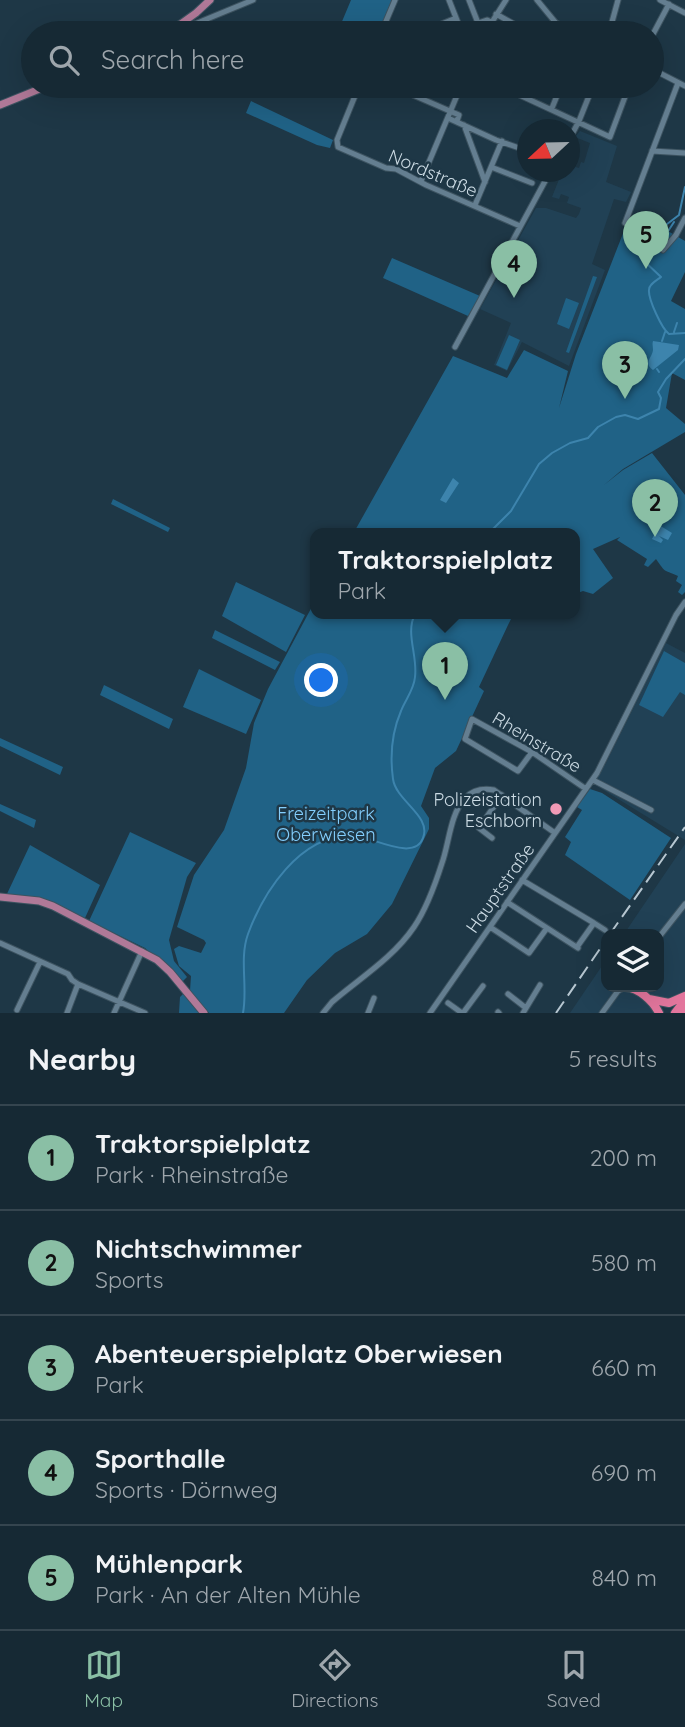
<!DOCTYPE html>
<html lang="en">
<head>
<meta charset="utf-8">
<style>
  :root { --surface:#162934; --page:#1f313c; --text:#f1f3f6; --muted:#9ea6ac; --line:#35454f; --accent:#8abfa5 }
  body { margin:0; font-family:Quicksand,sans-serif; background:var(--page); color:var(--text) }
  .controls { position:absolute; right:21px; bottom:21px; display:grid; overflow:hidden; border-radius:14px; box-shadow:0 7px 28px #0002 }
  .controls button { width:63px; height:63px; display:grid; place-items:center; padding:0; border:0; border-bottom:2px solid var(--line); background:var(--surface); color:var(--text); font:35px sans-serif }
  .compass { position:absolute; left:517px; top:119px; width:63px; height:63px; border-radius:50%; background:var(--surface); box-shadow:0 7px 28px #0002; rotate:248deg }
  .you { position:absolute; left:322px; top:681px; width:24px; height:24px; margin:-18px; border:5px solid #fff; border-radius:50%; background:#1a73e8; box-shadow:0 0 0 10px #1a73e833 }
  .badge { display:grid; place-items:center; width:46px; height:46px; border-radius:50%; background:var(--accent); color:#111; font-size:23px; font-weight:700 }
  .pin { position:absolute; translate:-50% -58px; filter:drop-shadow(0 2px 4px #0008) }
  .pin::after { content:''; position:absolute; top:37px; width:24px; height:21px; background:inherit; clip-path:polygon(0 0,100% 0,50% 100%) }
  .popup { position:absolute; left:310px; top:528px; width:270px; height:91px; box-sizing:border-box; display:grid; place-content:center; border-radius:14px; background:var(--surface); filter:drop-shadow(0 2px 5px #0005); font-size:23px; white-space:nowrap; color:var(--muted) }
  .popup b { font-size:26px; color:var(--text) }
  .popup::after { content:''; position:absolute; left:50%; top:100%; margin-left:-14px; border:14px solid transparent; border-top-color:var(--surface) }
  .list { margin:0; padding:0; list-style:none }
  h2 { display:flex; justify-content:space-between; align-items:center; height:91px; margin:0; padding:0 28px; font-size:30px }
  h2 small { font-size:23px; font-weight:400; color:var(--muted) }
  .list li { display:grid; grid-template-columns:46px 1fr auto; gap:21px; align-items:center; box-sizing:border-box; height:105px; padding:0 28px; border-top:2px solid var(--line) }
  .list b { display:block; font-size:26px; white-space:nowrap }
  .list p { margin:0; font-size:23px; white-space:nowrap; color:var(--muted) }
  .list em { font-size:23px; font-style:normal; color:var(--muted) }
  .icon { flex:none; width:38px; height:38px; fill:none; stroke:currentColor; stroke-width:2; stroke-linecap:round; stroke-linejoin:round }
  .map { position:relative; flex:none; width:685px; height:1013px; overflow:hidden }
  .search { position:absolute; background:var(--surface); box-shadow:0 7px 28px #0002; left:21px; right:21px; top:21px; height:77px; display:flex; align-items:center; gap:18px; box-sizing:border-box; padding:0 24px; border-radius:38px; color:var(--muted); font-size:26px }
  .sheet { height:616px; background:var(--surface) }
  nav { display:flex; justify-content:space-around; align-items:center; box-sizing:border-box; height:98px; border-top:2px solid var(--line); background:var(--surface); font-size:19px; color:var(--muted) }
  nav a { display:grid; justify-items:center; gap:4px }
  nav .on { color:var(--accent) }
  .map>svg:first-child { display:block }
</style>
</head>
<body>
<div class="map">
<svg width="685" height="1013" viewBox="0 0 685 1013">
  <rect width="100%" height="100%" fill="#1e3746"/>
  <path fill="#214155" d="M 580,131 L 617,146 L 606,182 L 631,192 L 626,202 L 614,199 L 592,264 L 605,270 L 569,366 L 522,342 L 507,371 L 494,365 L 511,323 L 480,309 L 536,208 L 546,208 L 576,218 L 579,214 L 581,208 L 567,203 L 569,197 L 561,194 L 559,199 L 552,197 L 562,172 L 570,172 L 570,159 L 574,161 L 572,166 L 579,168 L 581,162 L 584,163 L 590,143 L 575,137 Z
    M 666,643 L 685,653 L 685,840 L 592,783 L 603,764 L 605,765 Z
    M 685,844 L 685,991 L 677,997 L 668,1000 L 652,996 L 647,1004 L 655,1013 L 570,1013 L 606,960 L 606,987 L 659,987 L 659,934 L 624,934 Z"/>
  <path fill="#206286" d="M 351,0 L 392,0 L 378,33 L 338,31 Z
    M 251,101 L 333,140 L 330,148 L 317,145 L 246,113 Z
    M 629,218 L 644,224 L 654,223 L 685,241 L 685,272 L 671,301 L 685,309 L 685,380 L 672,373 L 666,408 L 685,424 L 685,432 L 623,469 L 604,485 L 623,470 L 652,453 L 685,495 L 685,592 L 682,595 L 678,592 L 682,585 L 676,581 L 678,576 C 662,569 666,573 656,559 L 648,567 L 644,565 L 647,559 L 617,540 L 620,537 L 593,549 L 613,578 L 593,594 L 583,591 L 575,594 L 574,534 L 353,534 L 453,356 L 507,378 L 524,350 L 568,371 L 559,408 L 576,354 Z
    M 392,258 L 480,296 L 468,316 L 383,278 Z
    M 593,276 L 597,277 L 569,353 L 566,352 Z
    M 566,298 L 579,303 L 569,329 L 557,324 Z
    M 509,335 L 520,340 L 507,370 L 496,365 Z
    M 113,499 L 170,528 L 168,532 L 111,504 Z
    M 236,582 L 305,615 L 286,652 L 222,616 Z
    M 315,601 L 316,614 L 524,614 L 511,619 L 508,625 L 479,687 L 484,691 L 456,751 L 435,768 L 421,806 L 429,818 L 429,829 L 392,904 L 367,934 L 335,953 L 307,980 L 284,1013 L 209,1013 L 190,991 L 191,976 L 179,966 L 174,949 L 179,946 L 201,953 L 206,943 L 204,940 L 177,927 L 194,875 L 224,830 L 246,768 L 254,723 L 268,689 Z
    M 215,630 L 280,662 L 275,670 L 212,638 Z
    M 664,651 L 685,663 L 685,695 L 680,692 L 663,717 L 639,705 Z
    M 199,669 L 261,700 L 246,734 L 183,707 Z
    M 104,685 L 173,719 L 169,729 L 100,695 Z
    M 0,738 L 63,767 L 60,775 L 0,746 Z
    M 590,789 L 602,793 L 671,838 L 630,900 L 565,855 L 571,842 L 565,837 L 582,810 L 577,807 Z
    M 0,804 L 36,820 L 34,828 L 0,811 Z
    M 130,832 L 196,863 L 187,877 L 169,940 L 174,961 L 187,977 L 182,982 L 145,948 L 89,921 Z
    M 30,845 L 100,885 L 85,918 L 42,900 L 6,896 Z
    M 183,994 L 199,1013 L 179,1013 L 180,997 Z"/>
  <path fill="#3d84ad" d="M 653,341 L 679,345 L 678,350 L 653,370 C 643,363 652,358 653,350 C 653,347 652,344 653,341 Z
    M 453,478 L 459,483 L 446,503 L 440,500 Z
    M 659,525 L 672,533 L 668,540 L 659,536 L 663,540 L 661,543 L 652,539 Z"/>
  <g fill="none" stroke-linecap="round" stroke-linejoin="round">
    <path stroke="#3d84ad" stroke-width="2" d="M 685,187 L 679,215 L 646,240 L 643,260 L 661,277 C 656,281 649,284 649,290 C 648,299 662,329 669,334 L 685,333
      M 663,239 L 674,222
      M 674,332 L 677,323
      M 662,341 L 665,332
      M 657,369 L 659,372
      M 488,534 L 511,511 L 539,464 L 552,453 L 570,443 L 588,438 L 598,427 L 616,417 L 625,415 L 638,419 L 659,409 L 661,398 L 658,392 L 666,379 L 685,359
      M 243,1013 C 248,987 239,959 248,934 C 264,891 299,837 350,835 C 370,835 414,863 423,838 C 432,816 396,801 393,779 C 390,757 392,732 401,711 C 405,700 414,690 415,677 C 418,656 405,633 415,614"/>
    <defs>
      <path id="minor" d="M 449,0 L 462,33
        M 469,0 L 478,23 L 487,20 L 491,22
        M 537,0 L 556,23 L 576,33
        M 660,0 L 685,13
        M 496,14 L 530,33
        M 179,33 L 190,26 L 253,0
        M 381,33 L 395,0
        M 420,33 L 456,18
        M 485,33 L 506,0
        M 609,33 L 618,0
        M 652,36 L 669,4
        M 652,69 L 685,86
        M 359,86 L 337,140 L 338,147 L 386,168 L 396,169 L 426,185 L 520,226
        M 500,86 L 610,137 L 629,86
        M 397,88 L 459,115 L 457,121
        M 552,108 L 561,86
        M 448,118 L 496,140 L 528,151
        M 464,125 L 485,182
        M 570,138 L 579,121 L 593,86
        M 652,151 L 685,153
        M 491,167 L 532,183
        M 421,181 L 461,86
        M 475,205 L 502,141
        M 625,223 L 678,83
        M 663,250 L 676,235 L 685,218
        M 455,347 L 550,172
        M 532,752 L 518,771 L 465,739 L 472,719 L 532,752 L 586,789
        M 593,780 L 651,810
        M 492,838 L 479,828 L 502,795
        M 522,880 L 594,923 L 577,947
        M 507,902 L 578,948
        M 594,923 L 605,930
        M 490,927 L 529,953 L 547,928
        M 659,937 L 685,904
        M 0,943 L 68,974 L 72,980 L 78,984 L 145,1013
        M 508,994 L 526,1008
        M 448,1003 L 462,1013
        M 17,1010 L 40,962
        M 498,1012 L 499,1013
        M 67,1013 L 78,984
        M 114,1013 L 142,951
        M 323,1013 L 332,1002 C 360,978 393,958 414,927 C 427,908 435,885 442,863 C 449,844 450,814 465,798 C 473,790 483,788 494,790 L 555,833
        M 368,1013 L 374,998
        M 430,1013 L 597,773 L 676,615 L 685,602
        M 463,1013 L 483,986
        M 523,1013 L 540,985
        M 602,1013 L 618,991 L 625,987"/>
      <path id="major" d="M 168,33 L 196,13 L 210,0
        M 0,105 L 47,86
        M 0,897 L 39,901 L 53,906 L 157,960 L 170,972 L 204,1013"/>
      <path id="highway" d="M 625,987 C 639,988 653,1001 659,1013
        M 649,999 L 669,1003 L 685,996
        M 675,1013 L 685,1000
        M 683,1013 L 685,1011"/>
    </defs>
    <use href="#minor" stroke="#3d5360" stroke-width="7"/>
    <use href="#major" stroke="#3d5360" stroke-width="9"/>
    <use href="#highway" stroke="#3d5360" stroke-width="10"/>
    <use href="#minor" stroke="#647e90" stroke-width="5"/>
    <use href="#major" stroke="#b07998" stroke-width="7"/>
    <use href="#highway" stroke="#e3769d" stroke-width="8"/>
    <path stroke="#b7c7d1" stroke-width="2" stroke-dasharray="14 7" stroke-linecap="butt" d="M 610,934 L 685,827
      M 556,1013 L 606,940"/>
  </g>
  <circle fill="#f09ab6" stroke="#1e3746" stroke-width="2.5" cx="556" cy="809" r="7"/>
  <g text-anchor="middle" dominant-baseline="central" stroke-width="5" stroke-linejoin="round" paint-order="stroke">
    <g font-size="18" fill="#ccdbe4" stroke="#1e3746">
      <text transform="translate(433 173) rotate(23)">Nordstraße</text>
      <text transform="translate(537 742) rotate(31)">Rheinstraße</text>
      <text transform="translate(500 888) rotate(-55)">Hauptstraße</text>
    </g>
    <g font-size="18" fill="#ccdbe4" stroke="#1e3746" text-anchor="end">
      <text x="542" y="799">Polizeistation<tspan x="542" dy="21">Eschborn</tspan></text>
    </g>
    <g font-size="18" fill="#83cefd" stroke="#1e3746">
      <text x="326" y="813">Freizeitpark<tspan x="326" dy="21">Oberwiesen</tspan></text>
    </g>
  </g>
</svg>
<div class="controls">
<button><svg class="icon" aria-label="layers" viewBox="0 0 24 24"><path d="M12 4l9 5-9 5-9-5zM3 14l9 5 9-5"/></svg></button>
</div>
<svg class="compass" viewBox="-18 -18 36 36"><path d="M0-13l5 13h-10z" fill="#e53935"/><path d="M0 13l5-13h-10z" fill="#9ea6ac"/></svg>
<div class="you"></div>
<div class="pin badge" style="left:445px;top:700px">1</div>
<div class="popup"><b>Traktorspielplatz</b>Park</div>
<div class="pin badge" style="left:655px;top:537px">2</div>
<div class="pin badge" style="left:625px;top:399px">3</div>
<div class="pin badge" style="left:514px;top:298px">4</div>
<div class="pin badge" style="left:646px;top:269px">5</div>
<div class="search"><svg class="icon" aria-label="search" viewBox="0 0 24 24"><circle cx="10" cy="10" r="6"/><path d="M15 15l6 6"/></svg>Search here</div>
</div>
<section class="sheet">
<h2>Nearby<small>5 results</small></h2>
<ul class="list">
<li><span class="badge">1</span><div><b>Traktorspielplatz</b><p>Park · Rheinstraße</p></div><em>200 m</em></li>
<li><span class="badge">2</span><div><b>Nichtschwimmer</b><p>Sports</p></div><em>580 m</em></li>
<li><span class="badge">3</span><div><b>Abenteuerspielplatz Oberwiesen</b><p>Park</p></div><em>660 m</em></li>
<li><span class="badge">4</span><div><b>Sporthalle</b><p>Sports · Dörnweg</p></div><em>690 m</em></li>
<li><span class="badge">5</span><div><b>Mühlenpark</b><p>Park · An der Alten Mühle</p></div><em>840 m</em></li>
</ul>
</section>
<nav>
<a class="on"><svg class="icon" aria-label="map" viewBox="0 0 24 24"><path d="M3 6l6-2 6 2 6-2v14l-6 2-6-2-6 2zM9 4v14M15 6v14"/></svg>Map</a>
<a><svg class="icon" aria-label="directions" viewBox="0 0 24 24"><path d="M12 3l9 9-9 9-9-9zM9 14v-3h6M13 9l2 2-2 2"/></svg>Directions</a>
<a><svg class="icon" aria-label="saved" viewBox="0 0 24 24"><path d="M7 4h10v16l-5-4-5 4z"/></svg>Saved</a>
</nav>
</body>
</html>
